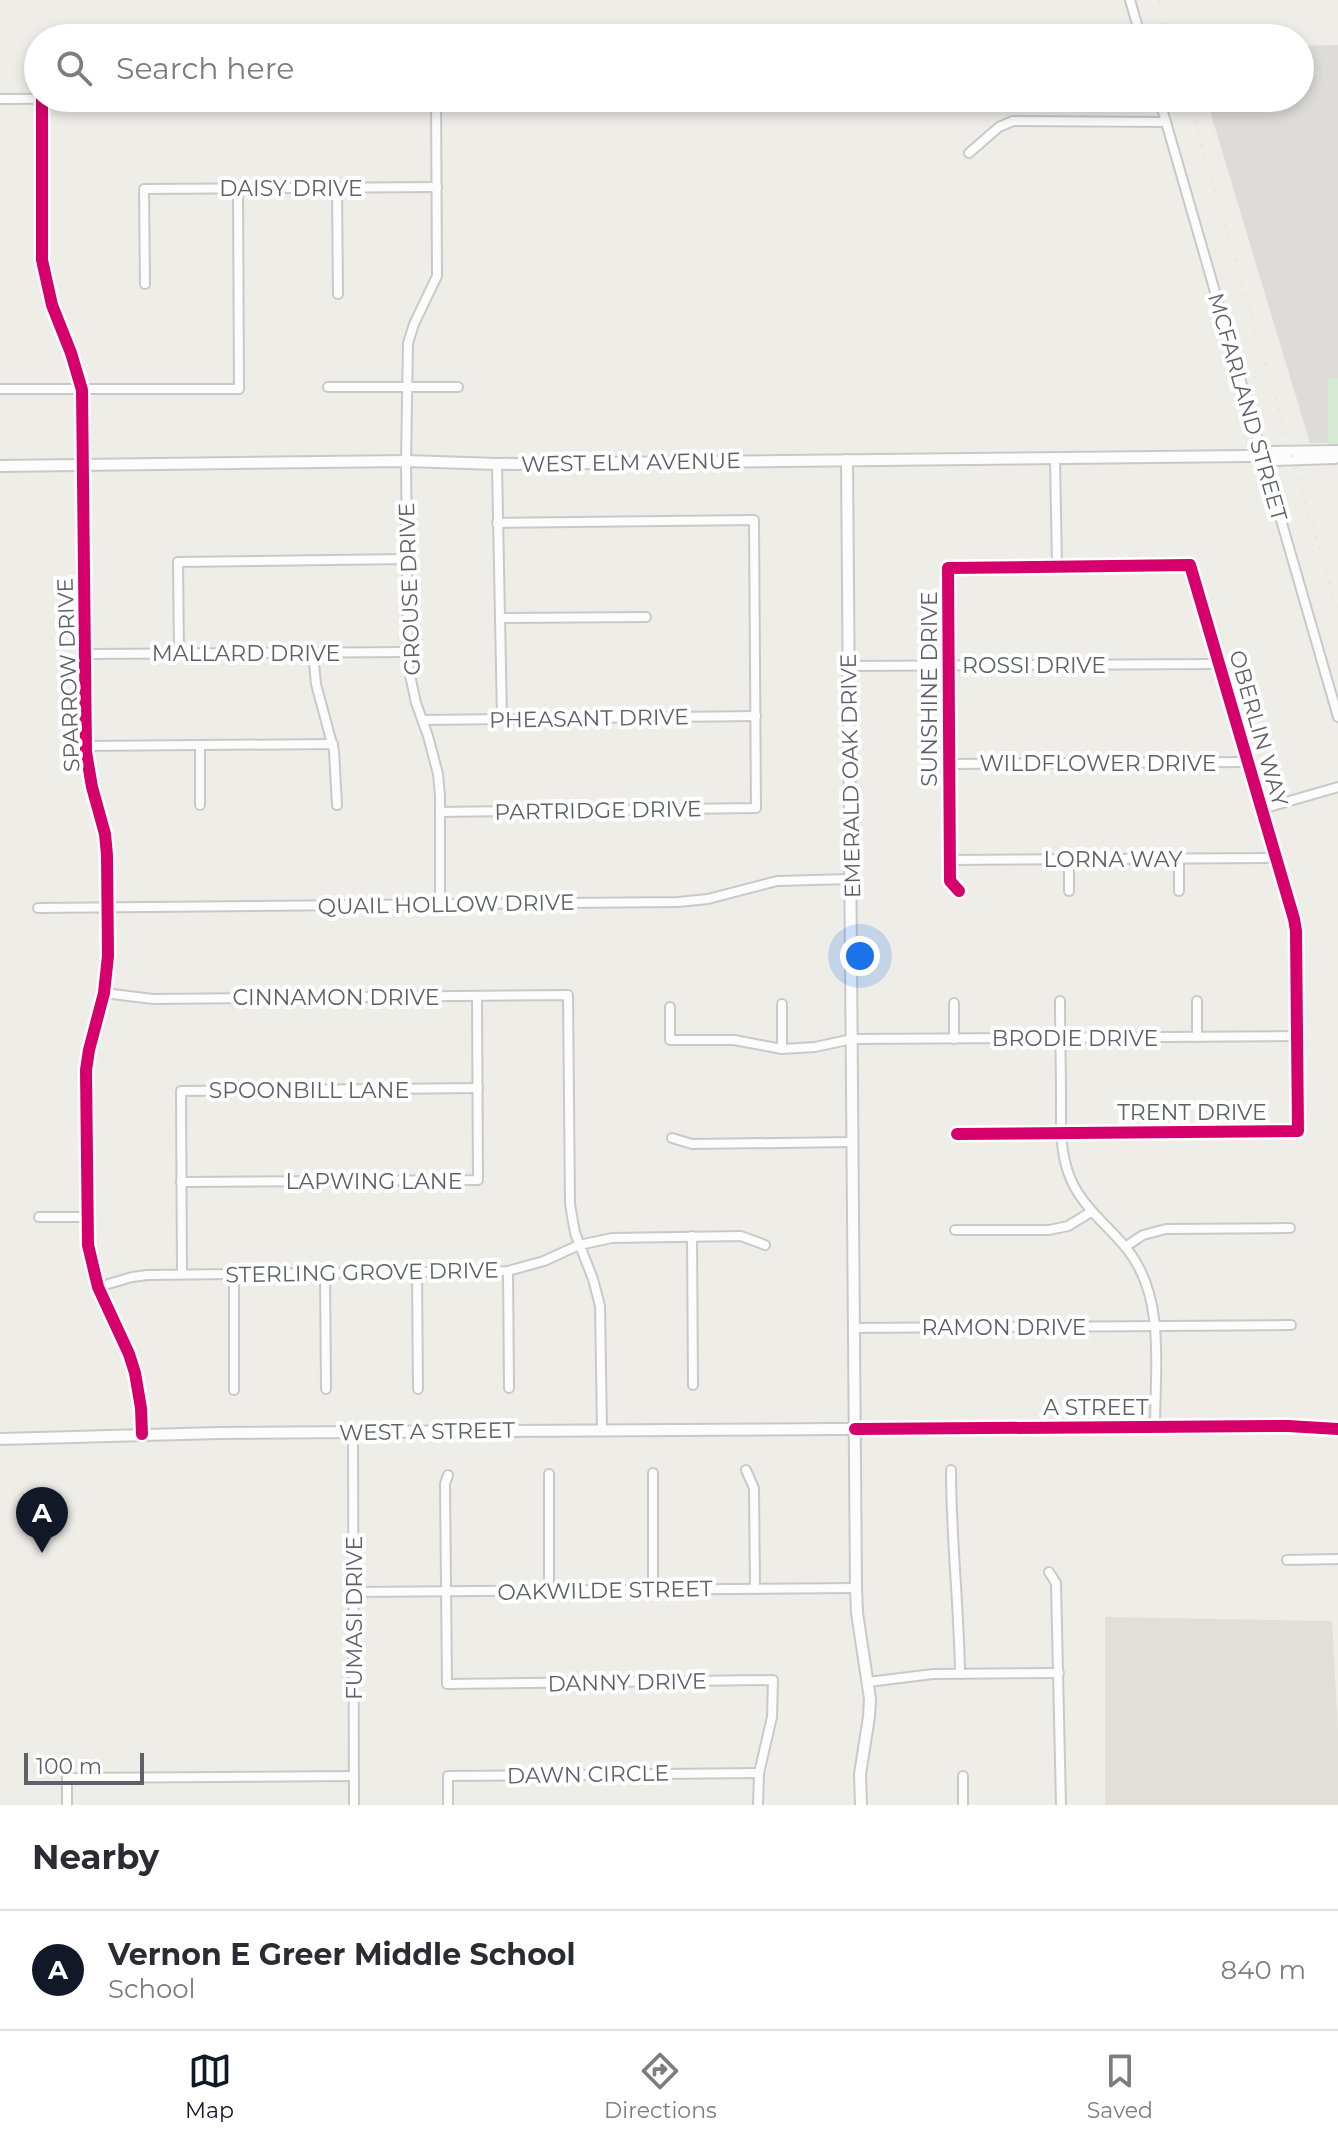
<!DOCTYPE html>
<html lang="en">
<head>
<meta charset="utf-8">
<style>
  :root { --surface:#fff; --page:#f7f7f7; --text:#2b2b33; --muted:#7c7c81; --line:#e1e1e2; --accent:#111827 }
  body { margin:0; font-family:Montserrat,sans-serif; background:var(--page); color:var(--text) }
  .scale { position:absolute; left:24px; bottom:20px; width:120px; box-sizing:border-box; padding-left:8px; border:4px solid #5e6167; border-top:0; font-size:22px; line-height:28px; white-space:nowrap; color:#5e6167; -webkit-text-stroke:6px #fff; paint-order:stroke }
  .you { position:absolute; left:860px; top:956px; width:28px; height:28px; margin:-20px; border:6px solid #fff; border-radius:50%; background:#1a73e8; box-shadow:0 0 0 12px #1a73e833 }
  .badge { display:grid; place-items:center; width:52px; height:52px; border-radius:50%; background:var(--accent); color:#fff; font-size:26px; font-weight:700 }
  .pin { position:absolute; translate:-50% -66px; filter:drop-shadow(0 2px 4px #0008) }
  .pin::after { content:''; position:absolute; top:42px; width:28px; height:24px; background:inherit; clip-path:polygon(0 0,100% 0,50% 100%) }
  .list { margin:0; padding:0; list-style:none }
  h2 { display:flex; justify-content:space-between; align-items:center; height:104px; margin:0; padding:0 32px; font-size:34px }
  h2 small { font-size:26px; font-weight:400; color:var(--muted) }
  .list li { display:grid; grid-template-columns:52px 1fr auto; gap:24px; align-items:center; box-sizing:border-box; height:120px; padding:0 32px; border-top:2px solid var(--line) }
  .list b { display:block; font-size:30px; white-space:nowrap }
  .list p { margin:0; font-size:26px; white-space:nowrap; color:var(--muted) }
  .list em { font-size:26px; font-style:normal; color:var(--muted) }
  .icon { flex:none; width:44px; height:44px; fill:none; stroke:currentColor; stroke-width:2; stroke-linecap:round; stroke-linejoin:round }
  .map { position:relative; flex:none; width:1338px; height:1805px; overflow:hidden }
  .search { position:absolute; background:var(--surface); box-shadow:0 4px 12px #0003; left:24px; right:24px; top:24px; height:88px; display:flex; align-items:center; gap:20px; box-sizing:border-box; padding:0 28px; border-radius:44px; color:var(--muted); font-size:30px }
  .sheet { height:224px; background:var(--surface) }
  nav { display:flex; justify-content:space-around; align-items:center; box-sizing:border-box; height:112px; border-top:2px solid var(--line); background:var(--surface); font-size:22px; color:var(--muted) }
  nav a { display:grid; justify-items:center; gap:4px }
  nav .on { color:var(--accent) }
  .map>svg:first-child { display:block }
</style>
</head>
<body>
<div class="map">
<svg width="1338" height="1805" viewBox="0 0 1338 1805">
  <rect width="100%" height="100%" fill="#eeede8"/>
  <!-- industrial -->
  <path fill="#dedcd8" d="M1338 45V443H1310L1206 98H1300V46Z"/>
  <!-- education -->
  <path fill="#e1dfd8" d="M1105 1617 1332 1621 1338 1730V1805H1105Z"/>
  <!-- green -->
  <rect fill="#d6ead4" x="1328" y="378" width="10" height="66"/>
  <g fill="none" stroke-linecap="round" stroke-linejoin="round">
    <defs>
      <g id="minor">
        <path d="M1130 0 1141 38"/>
        <path d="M42 98V260L52 305 71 353 82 390 86 752 92 787 105 834 107 855 108 956 104 993 89 1050 86 1070 88 1245 98 1287 129 1354 135 1373 141 1408 142 1434"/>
        <path d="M436 98 437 276 414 324 408 343 406 461 408 666 416 703 428 736 438 774 440 796V904"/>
        <path d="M1159 98 1338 717"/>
        <path d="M0 99 199 98"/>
        <path d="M969 153 999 127 1013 121 1166 122"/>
        <path d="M337 188 338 294"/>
        <path d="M145 284 144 189 437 187"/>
        <path d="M328 387H458"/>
        <path d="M0 389H239L238 188"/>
        <path d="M1055 458 1057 566"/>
        <path d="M497 464 502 719"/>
        <path d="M501 618 646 617"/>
        <path d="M179 653 178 562 407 559"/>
        <path d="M313 653 316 684 334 751 337 805"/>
        <path d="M85 654 408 652"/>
        <path d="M849 666 1219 664"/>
        <path d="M422 720 756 716"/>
        <path d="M200 745V805"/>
        <path d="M86 746 333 744"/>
        <path d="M949 764 1248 762"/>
        <path d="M1262 809 1338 787"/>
        <path d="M440 812 756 808 754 520 497 523"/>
        <path d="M1179 859V891"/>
        <path d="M950 860 1276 858"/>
        <path d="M1069 860V891"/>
        <path d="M38 908 678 902 708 899 777 881 851 879"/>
        <path d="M104 993 153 999 568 995 570 1204 575 1233 593 1279 600 1306 602 1430"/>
        <path d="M1060 1001C1060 1034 1061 1067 1061 1099 1061 1124 1060 1149 1068 1172 1079 1205 1106 1223 1127 1249 1166 1298 1155 1368 1155 1427"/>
        <path d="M1197 1001V1037"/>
        <path d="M954 1003V1039"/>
        <path d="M782 1004V1049"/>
        <path d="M670 1007V1040H734L782 1049 815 1047 852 1039 1297 1036"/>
        <path d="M957 1134 1298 1131 1296 931 1294 919 1190 565 948 568 950 881 959 891"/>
        <path d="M672 1138 692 1144 853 1142"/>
        <path d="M181 1182 478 1180 477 996"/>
        <path d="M39 1217H87"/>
        <path d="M955 1230H1049L1068 1226 1091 1212"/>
        <path d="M692 1236 693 1385"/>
        <path d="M1125 1247 1143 1235 1166 1229 1290 1228"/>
        <path d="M508 1271 509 1388"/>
        <path d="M417 1272 418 1389"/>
        <path d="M325 1273 326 1389"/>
        <path d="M182 1274 181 1091 478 1088"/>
        <path d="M234 1274V1390"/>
        <path d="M98 1287 132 1277 147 1275 508 1271 544 1261 579 1245 612 1238 741 1236 765 1245"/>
        <path d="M854 1328 1291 1325"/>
        <path d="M353 1432 354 1805"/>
        <path d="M746 1470 754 1488 755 1589"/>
        <path d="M951 1470C951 1538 959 1606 960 1674"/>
        <path d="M653 1473V1590"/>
        <path d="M549 1474V1591"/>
        <path d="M448 1475 445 1484 447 1684 773 1680 772 1717 759 1773 758 1805"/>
        <path d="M1287 1560 1338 1559"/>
        <path d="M1049 1572 1056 1583 1061 1805"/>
        <path d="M353 1592 856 1588"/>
        <path d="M868 1682 933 1674 1059 1673"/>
        <path d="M963 1776V1805"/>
        <path d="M67 1805V1778L354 1776"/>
        <path d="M448 1805V1776L759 1773"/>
      </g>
      <g id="tertiary">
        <path d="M1262 456 1273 460 1335 458"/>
        <path d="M847 460 856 1588 857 1613 870 1699 869 1717 860 1774 861 1805"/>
        <path d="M0 466 406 461 497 464 1248 456H1262L1271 452 1338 451"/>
        <path d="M0 1439 219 1433 1288 1426 1338 1429"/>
      </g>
    </defs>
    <!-- minor casing -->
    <use href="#minor" stroke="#c9c9c9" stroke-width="12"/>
    <!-- tertiary casing -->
    <use href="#tertiary" stroke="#c9c9c9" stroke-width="14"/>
    <!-- minor -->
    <use href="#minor" stroke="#fcfcfc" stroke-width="8"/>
    <!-- tertiary -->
    <use href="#tertiary" stroke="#fcfcfc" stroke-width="10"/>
    <!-- rail -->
    <g stroke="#e3e3e3" stroke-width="2" stroke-dasharray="2 10" stroke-linecap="butt">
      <path d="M1159 0 1170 38"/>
      <path d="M1188 98 1338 613"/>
    </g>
    <defs>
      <g id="cycleway">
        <path d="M42 98V260L52 305 71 353 82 390 86 752 92 787 105 834 107 855 108 956 104 993 89 1050 86 1070 88 1245 98 1287 129 1354 135 1373 141 1408 142 1434"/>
        <path d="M957 1134 1298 1131 1296 931 1294 919 1190 565 948 568 950 881 959 891"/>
        <path d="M855 1429 1288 1426 1338 1429"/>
      </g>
    </defs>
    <!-- cycleway casing -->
    <use href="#cycleway" stroke="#fff" stroke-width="17"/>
    <!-- cycleway -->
    <use href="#cycleway" stroke="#d6006c" stroke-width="12"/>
  </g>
  <g text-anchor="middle" stroke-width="8" stroke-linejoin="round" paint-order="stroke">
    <!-- street labels -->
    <g font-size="22" fill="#5e6167" stroke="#fff">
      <text x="291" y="196">DAISY DRIVE</text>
      <text transform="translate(1248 407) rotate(74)" y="8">MCFARLAND STREET</text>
      <text transform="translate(631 462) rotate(-1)" y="8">WEST ELM AVENUE</text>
      <text transform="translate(409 589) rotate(-92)" y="8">GROUSE DRIVE</text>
      <text x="246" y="661">MALLARD DRIVE</text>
      <text x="1034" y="673">ROSSI DRIVE</text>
      <text transform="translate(68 675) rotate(-92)" y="8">SPARROW DRIVE</text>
      <text transform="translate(929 689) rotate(-90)" y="8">SUNSHINE DRIVE</text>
      <text transform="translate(589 718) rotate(-1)" y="8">PHEASANT DRIVE</text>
      <text transform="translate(1259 728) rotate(74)" y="8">OBERLIN WAY</text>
      <text x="1098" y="771">WILDFLOWER DRIVE</text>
      <text transform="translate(850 776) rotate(-91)" y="8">EMERALD OAK DRIVE</text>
      <text transform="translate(598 810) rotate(-1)" y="8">PARTRIDGE DRIVE</text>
      <text x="1113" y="867">LORNA WAY</text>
      <text transform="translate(446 904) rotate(-1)" y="8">QUAIL HOLLOW DRIVE</text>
      <text x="336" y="1005">CINNAMON DRIVE</text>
      <text x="1075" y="1046">BRODIE DRIVE</text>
      <text x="309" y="1098">SPOONBILL LANE</text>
      <text x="1192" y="1120">TRENT DRIVE</text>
      <text x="374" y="1189">LAPWING LANE</text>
      <text transform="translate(362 1272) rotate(-1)" y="8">STERLING GROVE DRIVE</text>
      <text x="1004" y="1335">RAMON DRIVE</text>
      <text x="1096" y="1415">A STREET</text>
      <text transform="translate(427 1431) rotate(-1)" y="8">WEST A STREET</text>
      <text transform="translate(605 1590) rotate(-1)" y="8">OAKWILDE STREET</text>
      <text transform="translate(354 1618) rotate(-90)" y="8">FUMASI DRIVE</text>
      <text transform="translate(627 1682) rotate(-1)" y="8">DANNY DRIVE</text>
      <text transform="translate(588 1774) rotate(-1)" y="8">DAWN CIRCLE</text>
    </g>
  </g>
</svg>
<div class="scale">100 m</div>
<div class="you"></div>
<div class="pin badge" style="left:42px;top:1553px">A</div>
<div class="search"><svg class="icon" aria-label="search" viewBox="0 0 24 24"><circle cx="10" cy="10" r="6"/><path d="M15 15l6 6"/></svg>Search here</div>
</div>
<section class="sheet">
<h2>Nearby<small></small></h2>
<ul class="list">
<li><span class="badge">A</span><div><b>Vernon E Greer Middle School</b><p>School</p></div><em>840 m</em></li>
</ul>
</section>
<nav>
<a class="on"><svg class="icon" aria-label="map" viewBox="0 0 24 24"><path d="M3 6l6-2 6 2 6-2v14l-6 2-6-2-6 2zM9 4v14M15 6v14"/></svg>Map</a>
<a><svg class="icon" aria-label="directions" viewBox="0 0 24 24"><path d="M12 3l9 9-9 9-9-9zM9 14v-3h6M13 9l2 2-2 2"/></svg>Directions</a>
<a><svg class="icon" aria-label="saved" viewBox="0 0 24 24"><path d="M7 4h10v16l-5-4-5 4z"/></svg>Saved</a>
</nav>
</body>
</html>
